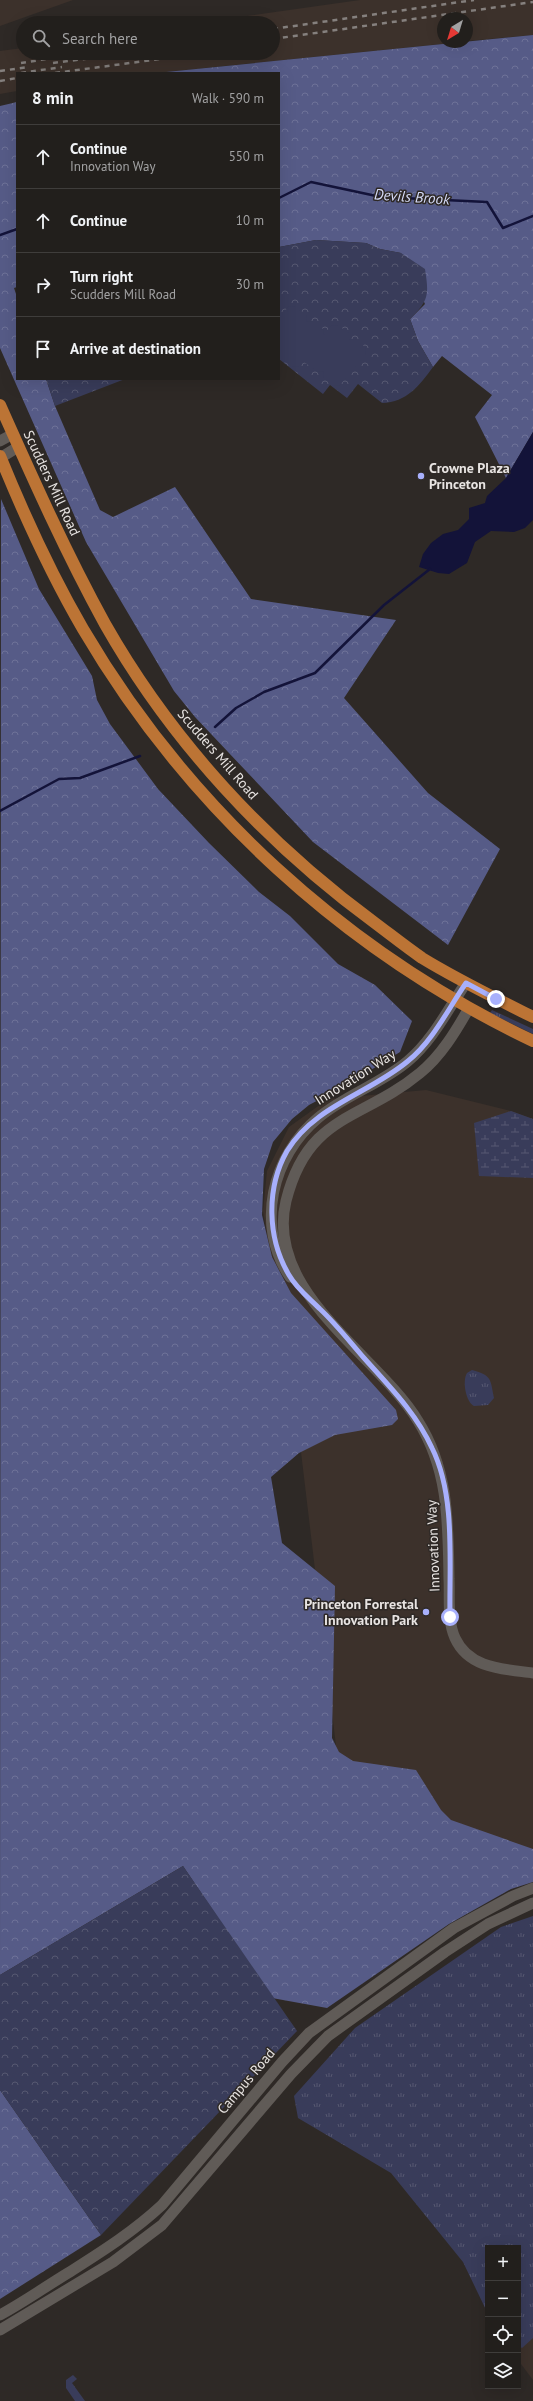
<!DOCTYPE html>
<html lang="en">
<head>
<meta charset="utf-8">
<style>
  :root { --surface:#221f1c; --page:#2e2c29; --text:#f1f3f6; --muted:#a2a2a3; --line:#3f3d3b }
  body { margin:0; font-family:"PT Sans",sans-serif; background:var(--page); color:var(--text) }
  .controls { position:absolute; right:12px; bottom:12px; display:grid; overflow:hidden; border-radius:0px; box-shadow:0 4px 16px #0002 }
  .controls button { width:36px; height:36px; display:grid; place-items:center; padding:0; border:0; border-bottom:1px solid var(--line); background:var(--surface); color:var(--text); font:20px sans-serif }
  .compass { position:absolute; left:437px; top:12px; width:36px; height:36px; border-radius:50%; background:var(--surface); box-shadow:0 4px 16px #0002; rotate:218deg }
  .stop { position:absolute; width:12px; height:12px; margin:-9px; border:3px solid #a8b0fc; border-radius:50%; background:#fff }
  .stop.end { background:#a8b0fc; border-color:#fff; box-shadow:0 1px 4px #0008 }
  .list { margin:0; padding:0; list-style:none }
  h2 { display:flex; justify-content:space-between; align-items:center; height:52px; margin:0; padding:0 16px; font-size:17px }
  h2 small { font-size:13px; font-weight:400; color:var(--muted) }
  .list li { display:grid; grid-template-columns:26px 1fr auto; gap:12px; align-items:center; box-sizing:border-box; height:64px; padding:0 16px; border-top:1px solid var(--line) }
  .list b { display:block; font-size:15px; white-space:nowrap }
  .list p { margin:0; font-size:13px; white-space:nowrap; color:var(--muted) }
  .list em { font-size:13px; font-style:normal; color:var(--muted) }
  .icon { flex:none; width:22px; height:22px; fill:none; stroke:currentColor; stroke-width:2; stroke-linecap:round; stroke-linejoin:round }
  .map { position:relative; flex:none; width:533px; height:2401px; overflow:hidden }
  .search { position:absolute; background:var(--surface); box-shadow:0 4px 16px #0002; left:16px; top:16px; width:264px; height:44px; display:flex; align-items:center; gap:10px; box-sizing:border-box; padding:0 14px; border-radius:22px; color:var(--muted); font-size:15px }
  .panel { position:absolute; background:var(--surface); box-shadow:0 4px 16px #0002; left:16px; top:72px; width:264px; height:308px; border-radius:0px }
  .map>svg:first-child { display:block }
</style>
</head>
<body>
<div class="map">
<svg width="533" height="2401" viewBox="0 0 533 2401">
  <defs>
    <pattern id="grass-tufts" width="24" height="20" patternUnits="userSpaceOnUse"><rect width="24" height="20" fill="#393c5a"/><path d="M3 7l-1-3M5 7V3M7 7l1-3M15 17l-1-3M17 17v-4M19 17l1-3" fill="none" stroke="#565871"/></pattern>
    <pattern id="forest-crowns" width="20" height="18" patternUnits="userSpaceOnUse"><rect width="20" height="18" fill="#565b87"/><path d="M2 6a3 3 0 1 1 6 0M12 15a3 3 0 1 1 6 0" fill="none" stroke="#6e7298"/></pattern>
    <pattern id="wetland-marsh" width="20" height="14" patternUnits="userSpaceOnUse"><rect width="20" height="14" fill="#393c5a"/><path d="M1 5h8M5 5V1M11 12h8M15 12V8" fill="none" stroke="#565871"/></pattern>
    <pattern id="park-crowns" width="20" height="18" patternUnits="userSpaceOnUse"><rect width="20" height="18" fill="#393c5a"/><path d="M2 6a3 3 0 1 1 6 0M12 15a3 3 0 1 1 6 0" fill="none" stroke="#565871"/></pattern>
  </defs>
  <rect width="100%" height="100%" fill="#2e2926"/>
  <!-- built -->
  <g fill="#3c312b">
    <path d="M0 0H73L0 26Z"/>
    <path d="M360 0H533V35L467 41V18H443V42H461L156 73H17V91L0 94V51L23 48V53H273V23H198Z"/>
    <path d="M426 1090 511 1111 533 1119V1870L339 1771 296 1410 263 1211 267 1171 289 1127 328 1099Z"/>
    <path d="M533 2304V2380L518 2360V2315Z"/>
  </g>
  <!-- grass -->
  <g fill="url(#grass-tufts)">
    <path d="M492 1010 533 1029V1034L490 1013Z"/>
    <path d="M472 1370C492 1376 490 1378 494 1398L488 1405 474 1406C466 1402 462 1381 467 1373Z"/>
    <path d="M533 1916V2338L522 2348 518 2345V2248H488V2314L463 2262 391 2173 298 2118 294 2096 355 2028 501 1927Z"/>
    <path d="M73 2375 77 2379 72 2383 85 2401H75L66 2388V2380Z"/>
  </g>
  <!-- forest -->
  <g fill="url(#forest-crowns)">
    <path d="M533 35V432L506 478 475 417 492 395 442 356 433 367 418 341 410 319 425 304 401 253 380 249 366 243 316 240 279 247V73H156Z"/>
    <path d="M17 102V287L14 288 17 297V379H46L55 406 100 510 113 517 175 487 251 599 396 620 344 698 428 793 500 849 448 945 313 842 195 717 174 691 86 542 0 348V106Z"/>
    <path d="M1 499 39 589 92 676 97 700 110 724 158 789 209 843 259 892 290 916 338 964 375 985 412 1021 400 1052 345 1086 309 1105 292 1119 273 1142 264 1169 262 1215 272 1257 291 1293 396 1410 398 1419 392 1425 335 1435 299 1453 271 1477 282 1543 335 1586 332 1738 339 1752 353 1761 416 1770 441 1810 451 1820 533 1849V1882L511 1889 449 1924 327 2008 272 1998 183 1866 0 1975Z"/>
    <path d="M0 2090 101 2235 0 2299Z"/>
  </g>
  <!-- wetland -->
  <path fill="url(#wetland-marsh)" d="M511 1111 533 1119V1178L479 1176 474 1123Z"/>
  <!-- park -->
  <g fill="url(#park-crowns)">
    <path d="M316 240 366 243 380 249 401 253 425 269C429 295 429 300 410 319L418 341 433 367C419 386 407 402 382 403L358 384 347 398 330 385 323 394 279 359V247Z"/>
    <path d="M46 379H125L55 406Z"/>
    <path d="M183 1866 297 2031 101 2235 0 2090V1975Z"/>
  </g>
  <!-- pitch -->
  <path fill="#393c5a" d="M295 306 306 315 307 322 313 321 323 329 324 335 331 326 338 325 352 336 349 340 356 339 365 347 366 354 340 385 334 386 324 378 323 371 317 372 303 361 299 366 292 367 282 359V353H279V319L288 307Z"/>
  <!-- water -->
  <path fill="#131339" d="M533 432V520L525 528 514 532 491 531 475 542 467 563 449 574 438 573 419 567 423 554 431 543 443 534 458 530 469 519V508L485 503 487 496 506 478Z"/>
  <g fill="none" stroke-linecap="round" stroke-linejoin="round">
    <!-- stream -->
    <g stroke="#131339" stroke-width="2.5">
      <path d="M279 198 311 182 381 197 487 202 503 228 533 216"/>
      <path d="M0 235 17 229"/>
      <path d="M215 727 236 708 264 692 315 673 384 605 430 569"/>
      <path d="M0 811 59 779 80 778 140 756"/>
    </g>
    <!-- minor -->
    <g stroke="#605b57" stroke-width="11">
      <path d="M0 441 13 434"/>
      <path d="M0 458 18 447"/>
      <path d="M469 1008C456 1031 441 1056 420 1073 362 1121 308 1113 286 1201 264 1292 378 1355 418 1421 449 1470 448 1523 449 1579 450 1598 447 1620 455 1638 469 1669 504 1669 533 1673"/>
      <path d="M290 1277C255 1225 272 1156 318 1118 345 1095 381 1084 408 1061 433 1040 448 1009 466 983"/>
      <path d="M0 2315C24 2302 45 2287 68 2273 101 2252 133 2232 162 2205L282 2062 309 2033 454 1928 513 1896 533 1888"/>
      <path d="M0 2330 113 2262 162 2225 291 2074 328 2036 445 1952 488 1924 533 1903"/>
    </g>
    <!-- major -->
    <g stroke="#bc7435" stroke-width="12">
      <path d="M0 405C33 479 66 553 105 624 172 742 266 843 375 923 391 935 406 947 422 958 458 980 495 998 533 1017"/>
      <path d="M0 456C24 515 51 574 83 629 188 808 346 952 533 1041"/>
    </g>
    <!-- rail -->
    <g stroke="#85807e" stroke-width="2.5" stroke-dasharray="5 5" stroke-linecap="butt">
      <path d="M273 29 474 0"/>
      <path d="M273 39 533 2"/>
      <path d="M21 63 59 57"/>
      <path d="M53 63 130 53"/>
      <path d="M0 71 29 67"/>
      <path d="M21 73 62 67"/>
      <path d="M55 73 205 53"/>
      <path d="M0 81 17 78"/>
    </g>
  </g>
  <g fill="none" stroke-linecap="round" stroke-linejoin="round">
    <!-- route -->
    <path stroke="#a8b0fc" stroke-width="5" d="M450 1617C449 1564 456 1496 432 1448 416 1413 390 1387 364 1358 350 1342 336 1324 320 1309 308 1297 297 1289 289 1275 267 1238 266 1188 287 1151 314 1106 370 1093 408 1061 433 1041 448 1009 466 983L496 999"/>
  </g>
  <!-- markers -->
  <g fill="#a8b0fc" stroke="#2e2926" stroke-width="1.5">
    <circle cx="421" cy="476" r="4"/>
    <circle cx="426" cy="1612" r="4"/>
  </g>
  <g text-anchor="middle" stroke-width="3" stroke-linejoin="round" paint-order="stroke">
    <!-- poi labels -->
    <g font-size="14" font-weight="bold" fill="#e8e4e2" stroke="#2e2926" text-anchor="start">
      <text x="429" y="473">Crowne Plaza<tspan x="429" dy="16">Princeton</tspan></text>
      <text x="418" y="1609" text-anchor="end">Princeton Forrestal<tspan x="418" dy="16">Innovation Park</tspan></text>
    </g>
    <!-- street labels -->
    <g font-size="14" fill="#e8e4e2" stroke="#2e2926">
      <text transform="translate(52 483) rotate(65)" y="5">Scudders Mill Road</text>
      <text transform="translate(218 754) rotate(49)" y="5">Scudders Mill Road</text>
      <text transform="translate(355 1077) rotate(-32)" y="5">Innovation Way</text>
      <text transform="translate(433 1546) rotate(-92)" y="5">Innovation Way</text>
      <text transform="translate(246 2081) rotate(-50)" y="5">Campus Road</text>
    </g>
    <!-- water labels -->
    <g font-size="15" font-style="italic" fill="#d6dbf8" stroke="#2e2926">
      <text transform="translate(412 197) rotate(4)" y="5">Devils Brook</text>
    </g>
  </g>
</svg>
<div class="controls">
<button>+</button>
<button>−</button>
<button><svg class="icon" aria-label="locate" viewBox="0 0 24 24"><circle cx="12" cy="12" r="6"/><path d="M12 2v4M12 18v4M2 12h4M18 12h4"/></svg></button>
<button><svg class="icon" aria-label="layers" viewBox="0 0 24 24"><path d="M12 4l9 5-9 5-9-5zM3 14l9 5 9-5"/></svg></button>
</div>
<svg class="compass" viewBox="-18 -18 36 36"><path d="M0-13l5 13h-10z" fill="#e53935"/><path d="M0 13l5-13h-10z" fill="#a2a2a3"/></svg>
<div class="stop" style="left:450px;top:1617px"></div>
<div class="stop end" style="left:496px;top:999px"></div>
<div class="search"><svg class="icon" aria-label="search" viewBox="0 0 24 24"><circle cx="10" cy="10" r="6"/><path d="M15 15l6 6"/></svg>Search here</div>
<section class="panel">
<h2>8 min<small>Walk · 590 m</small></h2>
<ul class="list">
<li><svg class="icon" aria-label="ahead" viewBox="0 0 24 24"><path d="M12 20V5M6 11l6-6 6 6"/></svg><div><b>Continue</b><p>Innovation Way</p></div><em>550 m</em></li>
<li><svg class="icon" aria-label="ahead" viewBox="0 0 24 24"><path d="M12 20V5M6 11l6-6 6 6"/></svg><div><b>Continue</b></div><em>10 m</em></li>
<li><svg class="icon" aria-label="right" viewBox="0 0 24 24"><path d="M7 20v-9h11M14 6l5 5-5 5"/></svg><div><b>Turn right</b><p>Scudders Mill Road</p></div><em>30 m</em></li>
<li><svg class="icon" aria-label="arrive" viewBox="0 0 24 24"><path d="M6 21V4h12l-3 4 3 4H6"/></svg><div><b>Arrive at destination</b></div></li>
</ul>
</section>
</div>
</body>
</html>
